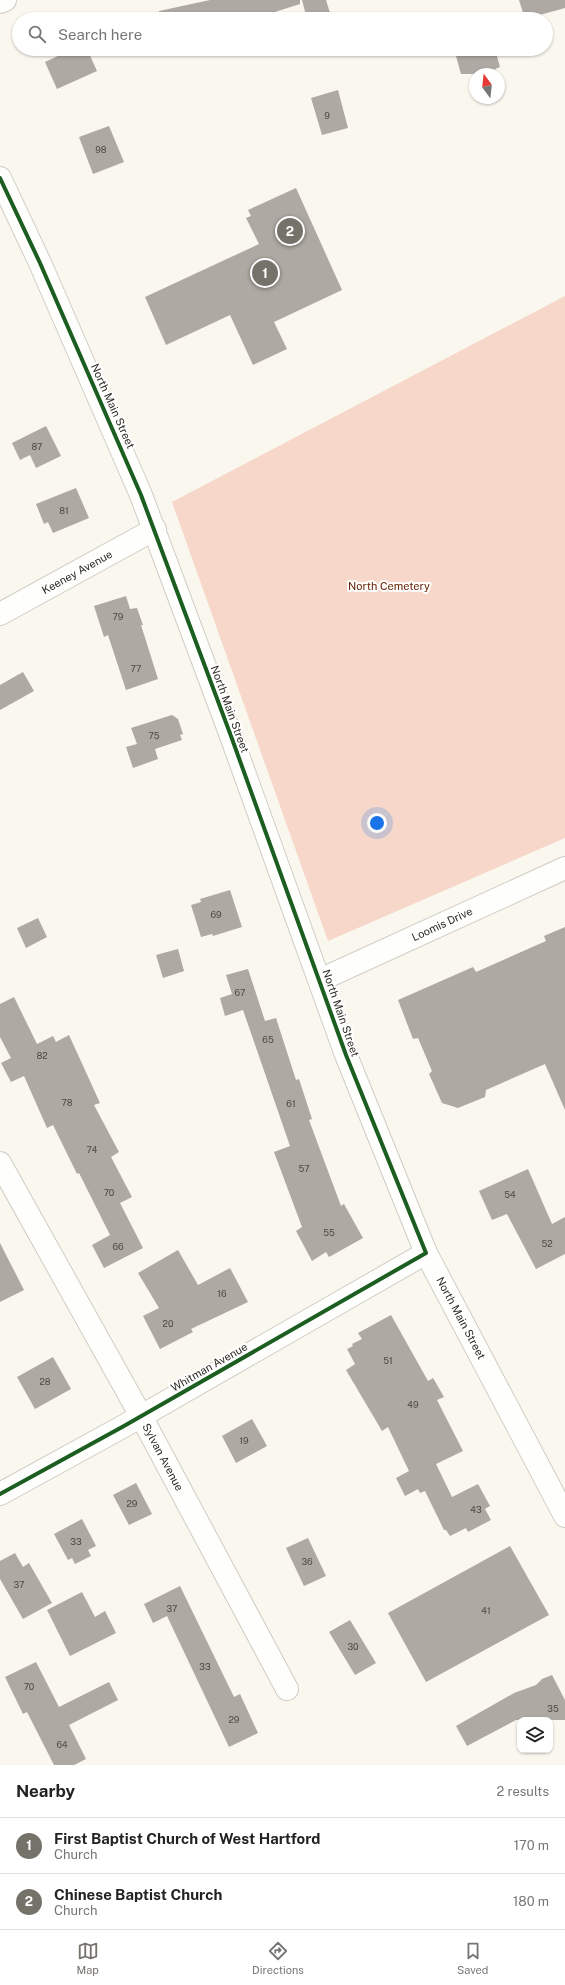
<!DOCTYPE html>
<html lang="en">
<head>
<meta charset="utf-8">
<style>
  :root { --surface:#fff; --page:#f2f2f2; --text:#222; --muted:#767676; --line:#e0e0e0; --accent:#75726a }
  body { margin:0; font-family:"Public Sans",sans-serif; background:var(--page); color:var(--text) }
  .controls { position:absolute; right:12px; bottom:12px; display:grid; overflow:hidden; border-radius:8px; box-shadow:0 1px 3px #0004 }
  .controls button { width:36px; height:36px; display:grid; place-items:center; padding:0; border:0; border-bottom:1px solid var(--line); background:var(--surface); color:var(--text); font:20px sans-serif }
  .compass { position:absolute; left:469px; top:68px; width:36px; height:36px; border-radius:50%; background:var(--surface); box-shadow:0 1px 3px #0004; rotate:345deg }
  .you { position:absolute; left:377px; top:823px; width:14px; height:14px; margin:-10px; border:3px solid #fff; border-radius:50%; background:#1a73e8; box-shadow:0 0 0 6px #1a73e833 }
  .badge { display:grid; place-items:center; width:26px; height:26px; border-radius:50%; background:var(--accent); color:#fff; font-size:13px; font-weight:700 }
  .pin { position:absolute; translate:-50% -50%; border:2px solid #fff; box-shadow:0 1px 4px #0006 }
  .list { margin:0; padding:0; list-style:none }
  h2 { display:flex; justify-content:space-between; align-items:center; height:52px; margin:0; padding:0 16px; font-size:17px }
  h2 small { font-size:13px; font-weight:400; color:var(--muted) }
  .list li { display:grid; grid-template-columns:26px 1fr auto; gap:12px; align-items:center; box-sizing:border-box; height:56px; padding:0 16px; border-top:1px solid var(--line) }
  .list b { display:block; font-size:15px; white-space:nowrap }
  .list p { margin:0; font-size:13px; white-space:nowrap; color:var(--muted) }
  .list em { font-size:13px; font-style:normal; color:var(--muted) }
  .icon { flex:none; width:22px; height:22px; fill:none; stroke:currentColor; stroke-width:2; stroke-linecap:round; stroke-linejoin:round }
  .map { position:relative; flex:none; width:565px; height:1765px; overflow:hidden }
  .search { position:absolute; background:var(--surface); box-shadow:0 1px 3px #0004; left:12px; right:12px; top:12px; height:44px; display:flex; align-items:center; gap:10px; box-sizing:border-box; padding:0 14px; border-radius:22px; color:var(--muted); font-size:15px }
  .sheet { height:164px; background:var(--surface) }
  nav { display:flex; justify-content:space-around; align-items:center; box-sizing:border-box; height:56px; border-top:1px solid var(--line); background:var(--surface); font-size:11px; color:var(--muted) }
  nav a { display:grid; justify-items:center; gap:2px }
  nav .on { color:var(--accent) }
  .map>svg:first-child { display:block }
</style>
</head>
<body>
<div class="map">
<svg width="565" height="1765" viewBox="0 0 565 1765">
  <rect width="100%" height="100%" fill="#faf7ee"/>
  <!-- green -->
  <path fill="#f6d7c9" d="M565 296V838L328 941 172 502Z"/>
  <!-- building -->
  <g fill="#aea9a2">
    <path d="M210 0H300V4L253 19H157L160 18 159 11Z"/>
    <path d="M302 0H326L331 16 320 19H307Z"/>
    <path d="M519 0H565V8L525 19Z"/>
    <path d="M57 49H87L97 71 57 89 45 62 60 55Z"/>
    <path d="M454 49H495L500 67 495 69 497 74H461Z"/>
    <path d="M338 90 348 128 322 135 311 98Z"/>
    <path d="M109 126 124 162 93 174 79 137Z"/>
    <path d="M296 188 342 290 274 322 287 349 253 365 230 315 166 345 145 297 259 244 246 218 251 216 248 210Z"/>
    <path d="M46 426 61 456 36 468 30 455 20 460 12 443Z"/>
    <path d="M76 488 89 518 53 533 48 522 44 524 36 504Z"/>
    <path d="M126 596 130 609 137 608 143 625H141L158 679 126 690 108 635 104 637 94 606Z"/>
    <path d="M23 672 34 691 0 710V685Z"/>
    <path d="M172 715 178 719 183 734 180 735 182 740 155 749 158 759 133 768 126 747 137 744 131 728Z"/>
    <path d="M230 890 242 927 213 936 212 934 201 937 191 905 201 902 200 899Z"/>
    <path d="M38 918 47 937 26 948 17 928Z"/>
    <path d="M565 927V1110L545 1064 486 1090 485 1097 458 1108 442 1103 429 1074 432 1071 418 1038 413 1039 398 1000 473 967 476 972 546 941 544 936Z"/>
    <path d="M178 949 184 971 163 978 156 955Z"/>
    <path d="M248 969 265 1021 276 1018 296 1080 299 1079 312 1119 309 1120 341 1206 344 1204 363 1238 329 1257 326 1252 312 1261 296 1231 302 1227 274 1152 290 1146 243 1010 225 1016 220 998 232 994 226 975Z"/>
    <path d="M14 997 37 1044 53 1036 56 1042 69 1035 100 1103 94 1105 119 1152 111 1157 132 1197 120 1203 143 1248 104 1268 92 1245 110 1235 79 1173 77 1174 53 1125 47 1128 24 1076 11 1082 1 1063 11 1058 0 1037V1004Z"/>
    <path d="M528 1169 552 1224 565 1217V1254L536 1269 507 1214 492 1220 479 1191Z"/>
    <path d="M0 1243 24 1290 0 1302Z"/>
    <path d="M178 1250 198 1285 230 1268 248 1302 191 1329 193 1332 160 1349 143 1316 159 1308 138 1273Z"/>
    <path d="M391 1315 428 1381 433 1378 444 1397 437 1400 463 1451 436 1464 452 1497 478 1484 490 1506 485 1509 491 1520 468 1532 466 1528 450 1536 446 1530H444L425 1491 420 1493 418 1489 405 1496 396 1478 409 1471 388 1427 382 1431 346 1370 355 1364 347 1349 353 1346 352 1344 362 1339 358 1333Z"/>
    <path d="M53 1357 71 1389 35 1409 17 1377Z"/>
    <path d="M252 1419 267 1446 236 1463 222 1436Z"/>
    <path d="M136 1483 152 1514 129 1525 113 1495Z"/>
    <path d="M82 1519 96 1546 88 1550 91 1556 75 1564 72 1558 68 1560 54 1534Z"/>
    <path d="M308 1538 326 1576 304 1586 286 1548Z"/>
    <path d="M510 1546 549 1615 426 1682 388 1613Z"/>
    <path d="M15 1553 23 1567 29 1563 52 1603 23 1619 0 1579V1561Z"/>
    <path d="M180 1586 234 1697 240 1694 258 1733 229 1747 167 1616 153 1623 144 1604Z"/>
    <path d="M82 1592 95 1617 105 1611 116 1633 70 1656 47 1610Z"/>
    <path d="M350 1620 376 1663 355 1675 329 1632Z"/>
    <path d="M36 1662 59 1707 109 1682 118 1700 69 1725 86 1759 74 1765H54L27 1712 23 1714 5 1677Z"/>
    <path d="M552 1675 565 1700V1720H516L467 1746 456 1726 514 1693 536 1685 542 1679Z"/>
  </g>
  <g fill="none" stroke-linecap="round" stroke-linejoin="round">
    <defs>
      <g id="minor">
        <path d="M0 2 5 0"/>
        <path d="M0 614 155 529"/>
        <path d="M320 980 565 868"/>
        <path d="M0 1163 141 1416 287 1689"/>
        <path d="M0 1494 124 1426 426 1253"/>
      </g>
      <path id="major" d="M0 178 40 263 141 495 231 736 346 1055 426 1253 565 1516"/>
    </defs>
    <!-- minor casing -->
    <use href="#minor" stroke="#d0cdc5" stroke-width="24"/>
    <!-- major casing -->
    <use href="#major" stroke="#d0cdc5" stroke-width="24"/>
    <!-- minor -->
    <use href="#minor" stroke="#fefefc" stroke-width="22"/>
    <!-- major -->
    <use href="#major" stroke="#fefefc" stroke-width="22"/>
    <defs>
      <path id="cycleway" d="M0 178 40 263 141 495 231 736 346 1055 426 1253 124 1426 0 1494"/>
    </defs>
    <!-- cycleway casing -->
    <use href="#cycleway" stroke="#fff" stroke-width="6"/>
    <!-- cycleway -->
    <use href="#cycleway" stroke="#1b5e20" stroke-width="4"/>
  </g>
  <g text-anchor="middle" stroke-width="4" stroke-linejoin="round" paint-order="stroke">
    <!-- number labels -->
    <g font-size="9" fill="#4e4a43">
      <text x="327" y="119">9</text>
      <text x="101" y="153">98</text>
      <text x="37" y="450">87</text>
      <text x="64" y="514">81</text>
      <text x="118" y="620">79</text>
      <text x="136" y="672">77</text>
      <text x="154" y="739">75</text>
      <text x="216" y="918">69</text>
      <text x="240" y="996">67</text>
      <text x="268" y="1043">65</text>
      <text x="42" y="1059">82</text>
      <text x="67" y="1106">78</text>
      <text x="291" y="1107">61</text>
      <text x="92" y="1153">74</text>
      <text x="304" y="1172">57</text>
      <text x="109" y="1196">70</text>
      <text x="510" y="1198">54</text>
      <text x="329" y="1236">55</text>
      <text x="547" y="1247">52</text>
      <text x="118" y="1250">66</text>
      <text x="222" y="1297">16</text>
      <text x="168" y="1327">20</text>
      <text x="388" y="1364">51</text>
      <text x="45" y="1385">28</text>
      <text x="413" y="1408">49</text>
      <text x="244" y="1444">19</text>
      <text x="132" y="1507">29</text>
      <text x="476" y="1513">43</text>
      <text x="76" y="1545">33</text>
      <text x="307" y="1565">36</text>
      <text x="19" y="1588">37</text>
      <text x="172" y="1612">37</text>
      <text x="486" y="1614">41</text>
      <text x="353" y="1650">30</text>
      <text x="205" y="1670">33</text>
      <text x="29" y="1690">70</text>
      <text x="553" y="1712">35</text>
      <text x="234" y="1723">29</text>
      <text x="62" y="1748">64</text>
    </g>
    <!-- street labels -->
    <g font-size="11" fill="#2e2b23" stroke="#fff">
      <text transform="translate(113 406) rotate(66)" y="4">North Main Street</text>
      <text transform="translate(77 572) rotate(-29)" y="4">Keeney Avenue</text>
      <text transform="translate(230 709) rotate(70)" y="4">North Main Street</text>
      <text transform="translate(442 924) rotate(-25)" y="4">Loomis Drive</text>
      <text transform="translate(341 1013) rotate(71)" y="4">North Main Street</text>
      <text transform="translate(461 1318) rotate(62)" y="4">North Main Street</text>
      <text transform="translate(209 1367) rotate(-30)" y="4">Whitman Avenue</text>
      <text transform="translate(163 1457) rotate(62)" y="4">Sylvan Avenue</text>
    </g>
    <!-- park labels -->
    <g font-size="11" fill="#652001" stroke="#fff">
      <text x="389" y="590">North Cemetery</text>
    </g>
  </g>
</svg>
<div class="controls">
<button><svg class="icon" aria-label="layers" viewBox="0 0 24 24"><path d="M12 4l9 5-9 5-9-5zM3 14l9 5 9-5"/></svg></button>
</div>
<svg class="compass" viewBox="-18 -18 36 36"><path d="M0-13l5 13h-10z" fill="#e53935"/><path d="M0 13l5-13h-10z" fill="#767676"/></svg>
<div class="you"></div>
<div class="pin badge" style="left:265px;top:273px">1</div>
<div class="pin badge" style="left:290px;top:231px">2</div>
<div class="search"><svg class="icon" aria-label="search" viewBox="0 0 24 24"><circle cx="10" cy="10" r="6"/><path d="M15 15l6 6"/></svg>Search here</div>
</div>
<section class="sheet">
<h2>Nearby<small>2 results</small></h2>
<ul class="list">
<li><span class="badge">1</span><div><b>First Baptist Church of West Hartford</b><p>Church</p></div><em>170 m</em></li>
<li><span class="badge">2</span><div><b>Chinese Baptist Church</b><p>Church</p></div><em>180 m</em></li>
</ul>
</section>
<nav>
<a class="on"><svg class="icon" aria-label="map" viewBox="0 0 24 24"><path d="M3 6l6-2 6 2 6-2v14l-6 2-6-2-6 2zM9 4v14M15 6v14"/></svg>Map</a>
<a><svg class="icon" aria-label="directions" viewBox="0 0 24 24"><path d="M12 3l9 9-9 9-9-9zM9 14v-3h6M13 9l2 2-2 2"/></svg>Directions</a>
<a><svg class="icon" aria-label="saved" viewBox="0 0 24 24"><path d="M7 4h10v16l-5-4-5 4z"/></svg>Saved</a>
</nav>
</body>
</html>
